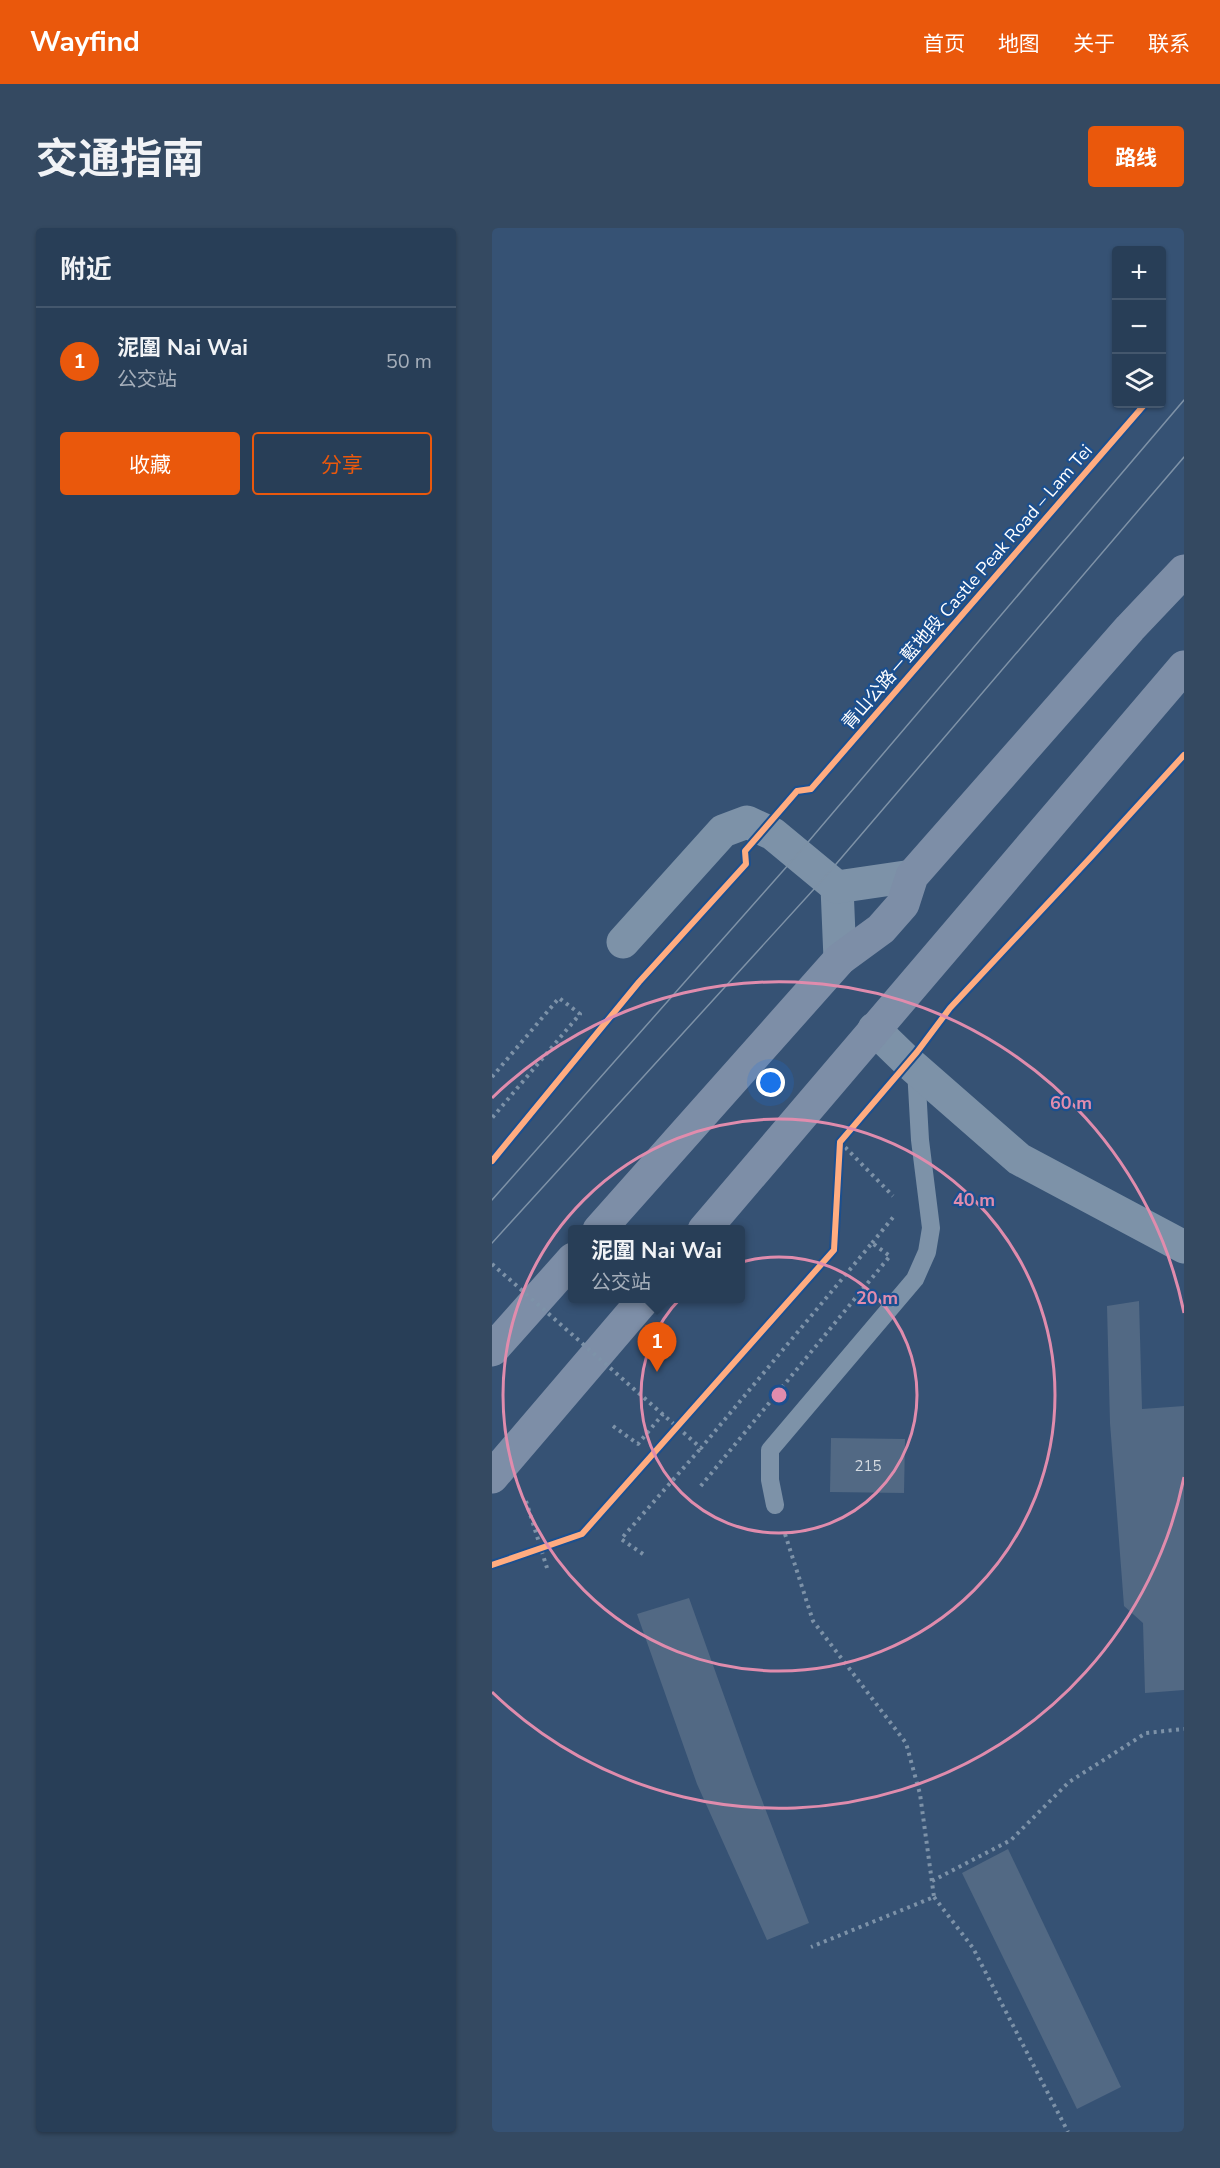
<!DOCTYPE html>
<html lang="zh">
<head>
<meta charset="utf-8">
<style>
  :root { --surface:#283e57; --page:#344961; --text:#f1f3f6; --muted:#a5aeba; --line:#44576d; --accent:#ea580c }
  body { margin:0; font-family:"Nunito Sans","Noto Sans SC",sans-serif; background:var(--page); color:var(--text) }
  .controls { position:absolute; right:18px; top:18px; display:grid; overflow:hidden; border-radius:6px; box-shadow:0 2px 4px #0004 }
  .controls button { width:54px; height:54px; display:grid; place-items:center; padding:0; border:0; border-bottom:2px solid var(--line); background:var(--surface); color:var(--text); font:30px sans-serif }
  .you { position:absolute; left:279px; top:855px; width:21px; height:21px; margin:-15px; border:4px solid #fff; border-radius:50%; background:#1a73e8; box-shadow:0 0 0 9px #1a73e833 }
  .badge { display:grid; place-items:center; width:39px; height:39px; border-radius:50%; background:var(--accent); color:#fff; font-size:20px; font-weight:700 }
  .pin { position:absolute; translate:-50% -50px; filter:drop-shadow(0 2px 3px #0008) }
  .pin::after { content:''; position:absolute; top:32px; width:21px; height:18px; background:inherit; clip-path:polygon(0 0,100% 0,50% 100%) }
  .popup { position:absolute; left:76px; top:997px; width:177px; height:78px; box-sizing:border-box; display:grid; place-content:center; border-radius:6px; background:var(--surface); filter:drop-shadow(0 2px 4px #0005); font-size:20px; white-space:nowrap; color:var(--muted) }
  .popup b { font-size:22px; color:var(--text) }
  .popup::after { content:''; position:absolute; left:50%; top:100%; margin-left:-12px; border:12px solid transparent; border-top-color:var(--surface) }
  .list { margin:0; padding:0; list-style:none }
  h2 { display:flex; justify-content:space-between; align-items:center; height:78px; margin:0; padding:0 24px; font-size:26px }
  h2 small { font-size:20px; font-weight:400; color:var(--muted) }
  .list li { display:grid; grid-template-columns:39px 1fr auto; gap:18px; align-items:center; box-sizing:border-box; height:108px; padding:0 24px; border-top:2px solid var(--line) }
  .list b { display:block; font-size:22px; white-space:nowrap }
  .list p { margin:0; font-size:20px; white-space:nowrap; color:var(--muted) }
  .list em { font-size:20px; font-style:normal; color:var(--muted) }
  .actions { display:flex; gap:12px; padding:18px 24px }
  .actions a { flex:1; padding:14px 0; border:2px solid var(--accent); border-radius:6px; text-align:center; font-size:21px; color:var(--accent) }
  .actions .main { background:var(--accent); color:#fff }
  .icon { flex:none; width:33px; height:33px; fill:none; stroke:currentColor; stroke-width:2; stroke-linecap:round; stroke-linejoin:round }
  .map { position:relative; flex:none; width:692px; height:1904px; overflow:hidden; border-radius:6px }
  header { display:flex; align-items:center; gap:36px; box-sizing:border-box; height:84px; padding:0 30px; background:var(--accent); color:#fff }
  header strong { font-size:28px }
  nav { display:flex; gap:33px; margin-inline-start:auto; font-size:21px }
  .intro { display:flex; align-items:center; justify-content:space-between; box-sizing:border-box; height:144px; padding:0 36px }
  h1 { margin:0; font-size:42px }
  .button { padding:15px 27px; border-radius:6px; background:var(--accent); color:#fff; font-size:21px; font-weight:700 }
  main { display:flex; gap:36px; padding:0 36px }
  aside { flex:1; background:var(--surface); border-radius:6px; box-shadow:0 2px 4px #0004 }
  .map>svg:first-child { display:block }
</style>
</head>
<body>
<header>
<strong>Wayfind</strong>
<nav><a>首页</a><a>地图</a><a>关于</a><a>联系</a></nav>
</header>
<div class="intro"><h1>交通指南</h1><a class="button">路线</a></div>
<main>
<aside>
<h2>附近<small></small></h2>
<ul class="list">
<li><span class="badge">1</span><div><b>泥圍 Nai Wai</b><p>公交站</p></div><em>50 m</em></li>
</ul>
<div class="actions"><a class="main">收藏</a><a>分享</a></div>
</aside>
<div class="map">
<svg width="692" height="1904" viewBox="0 0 692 1904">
  <rect width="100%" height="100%" fill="#365274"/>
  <!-- building -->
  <g fill="#526984">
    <path d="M647 1073 650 1181 692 1178V1462L653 1465 651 1395 632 1378 618 1195 615 1078Z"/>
    <path d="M339 1210 413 1211 412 1265 338 1264Z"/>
    <path d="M197 1370 260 1546 317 1695 275 1712 205 1556 145 1386Z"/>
    <path d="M516 1621 629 1859 585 1881 470 1645Z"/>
  </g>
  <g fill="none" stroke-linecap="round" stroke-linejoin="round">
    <!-- path -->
    <g stroke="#7d92a8" stroke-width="4" stroke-dasharray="3 4.5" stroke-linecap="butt">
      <path d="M299 570 305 563 319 561"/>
      <path d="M0 849 67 770 88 786 0 890"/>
      <path d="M348 914 401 968"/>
      <path d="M380 1015 403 987"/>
      <path d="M121 1198 146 1216 171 1186"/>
      <path d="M34 1273 55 1340"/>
      <path d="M293 1306 321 1393 414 1515 428 1566 442 1669 319 1719"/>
      <path d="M151 1326 129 1311 209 1220"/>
      <path d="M440 1653 519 1612 577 1554 654 1505 692 1501"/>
      <path d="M442 1669 481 1720 576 1904"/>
    </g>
    <!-- service -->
    <path stroke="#7d92a8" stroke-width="18" d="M283 1277 278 1252V1222L423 1051 435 1024 439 1000 428 912 424 841"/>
    <!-- minor -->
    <g stroke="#7d92a8" stroke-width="33">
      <path d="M345 659 348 731"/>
      <path d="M131 714 231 603 255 594 281 606 345 659 420 648"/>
      <path d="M382 801 416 834 527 931 692 1019"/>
    </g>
    <!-- primary -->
    <g stroke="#7d8ea7" stroke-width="33">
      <path d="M107 1002 348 731 389 701 411 676 420 648 638 400 692 343"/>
      <path d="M212 1002 692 439"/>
      <path d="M0 1122 81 1031"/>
      <path d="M0 1249 153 1070"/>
    </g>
    <!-- tram -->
    <g stroke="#7e92a7" stroke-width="1.5">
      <path d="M0 972 305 627 692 172"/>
      <path d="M0 1015 333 649 692 229"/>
    </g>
    <!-- path-bridge -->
    <path stroke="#7d92a8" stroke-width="4" stroke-dasharray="3 4.5" stroke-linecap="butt" d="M0 1036 209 1220 380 1015 398 1028 208 1259"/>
    <defs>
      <g id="cycleway">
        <path d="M0 933 147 754 254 636 253 623 305 563 319 561 653 176"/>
        <path d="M0 1337 90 1306 342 1022 348 914 425 824 458 780 599 629 692 527"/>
      </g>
    </defs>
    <!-- cycleway casing -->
    <use href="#cycleway" stroke="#1b4f8f" stroke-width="10"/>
    <!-- cycleway -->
    <use href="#cycleway" stroke="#ffac80" stroke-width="6"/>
  </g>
  <!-- distance rings -->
  <g fill="none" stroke="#e08cad" stroke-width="3">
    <circle cx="287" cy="1167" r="138"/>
    <circle cx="287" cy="1167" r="276"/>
    <path d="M692 1249A413 413 0 0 1 0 1464M0 870A413 413 0 0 1 692 1085"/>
  </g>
  <g text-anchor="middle" stroke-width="4.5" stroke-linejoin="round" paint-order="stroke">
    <!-- number labels -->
    <g font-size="15" fill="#d4dae0">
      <text x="376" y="1243">215</text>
    </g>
    <!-- street labels -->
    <g font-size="18" fill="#fff" stroke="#1b4f8f">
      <text transform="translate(475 359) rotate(-49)" y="6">青山公路－藍地段 Castle Peak Road – Lam Tei</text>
    </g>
  </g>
  <circle cx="287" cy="1167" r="9" fill="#e08cad" stroke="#1b4f8f" stroke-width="3"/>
  <g font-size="18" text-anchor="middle" font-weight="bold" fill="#e08cad" stroke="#1b4f8f" stroke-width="4.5" stroke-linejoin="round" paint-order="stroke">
    <text x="579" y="881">60 m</text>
    <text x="482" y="978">40 m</text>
    <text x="385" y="1076">20 m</text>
  </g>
</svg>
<div class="controls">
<button>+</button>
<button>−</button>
<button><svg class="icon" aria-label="layers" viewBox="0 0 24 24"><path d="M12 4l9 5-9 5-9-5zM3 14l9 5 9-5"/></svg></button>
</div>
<div class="you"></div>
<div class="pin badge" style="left:165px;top:1144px">1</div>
<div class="popup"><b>泥圍 Nai Wai</b>公交站</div>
</div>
</main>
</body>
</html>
